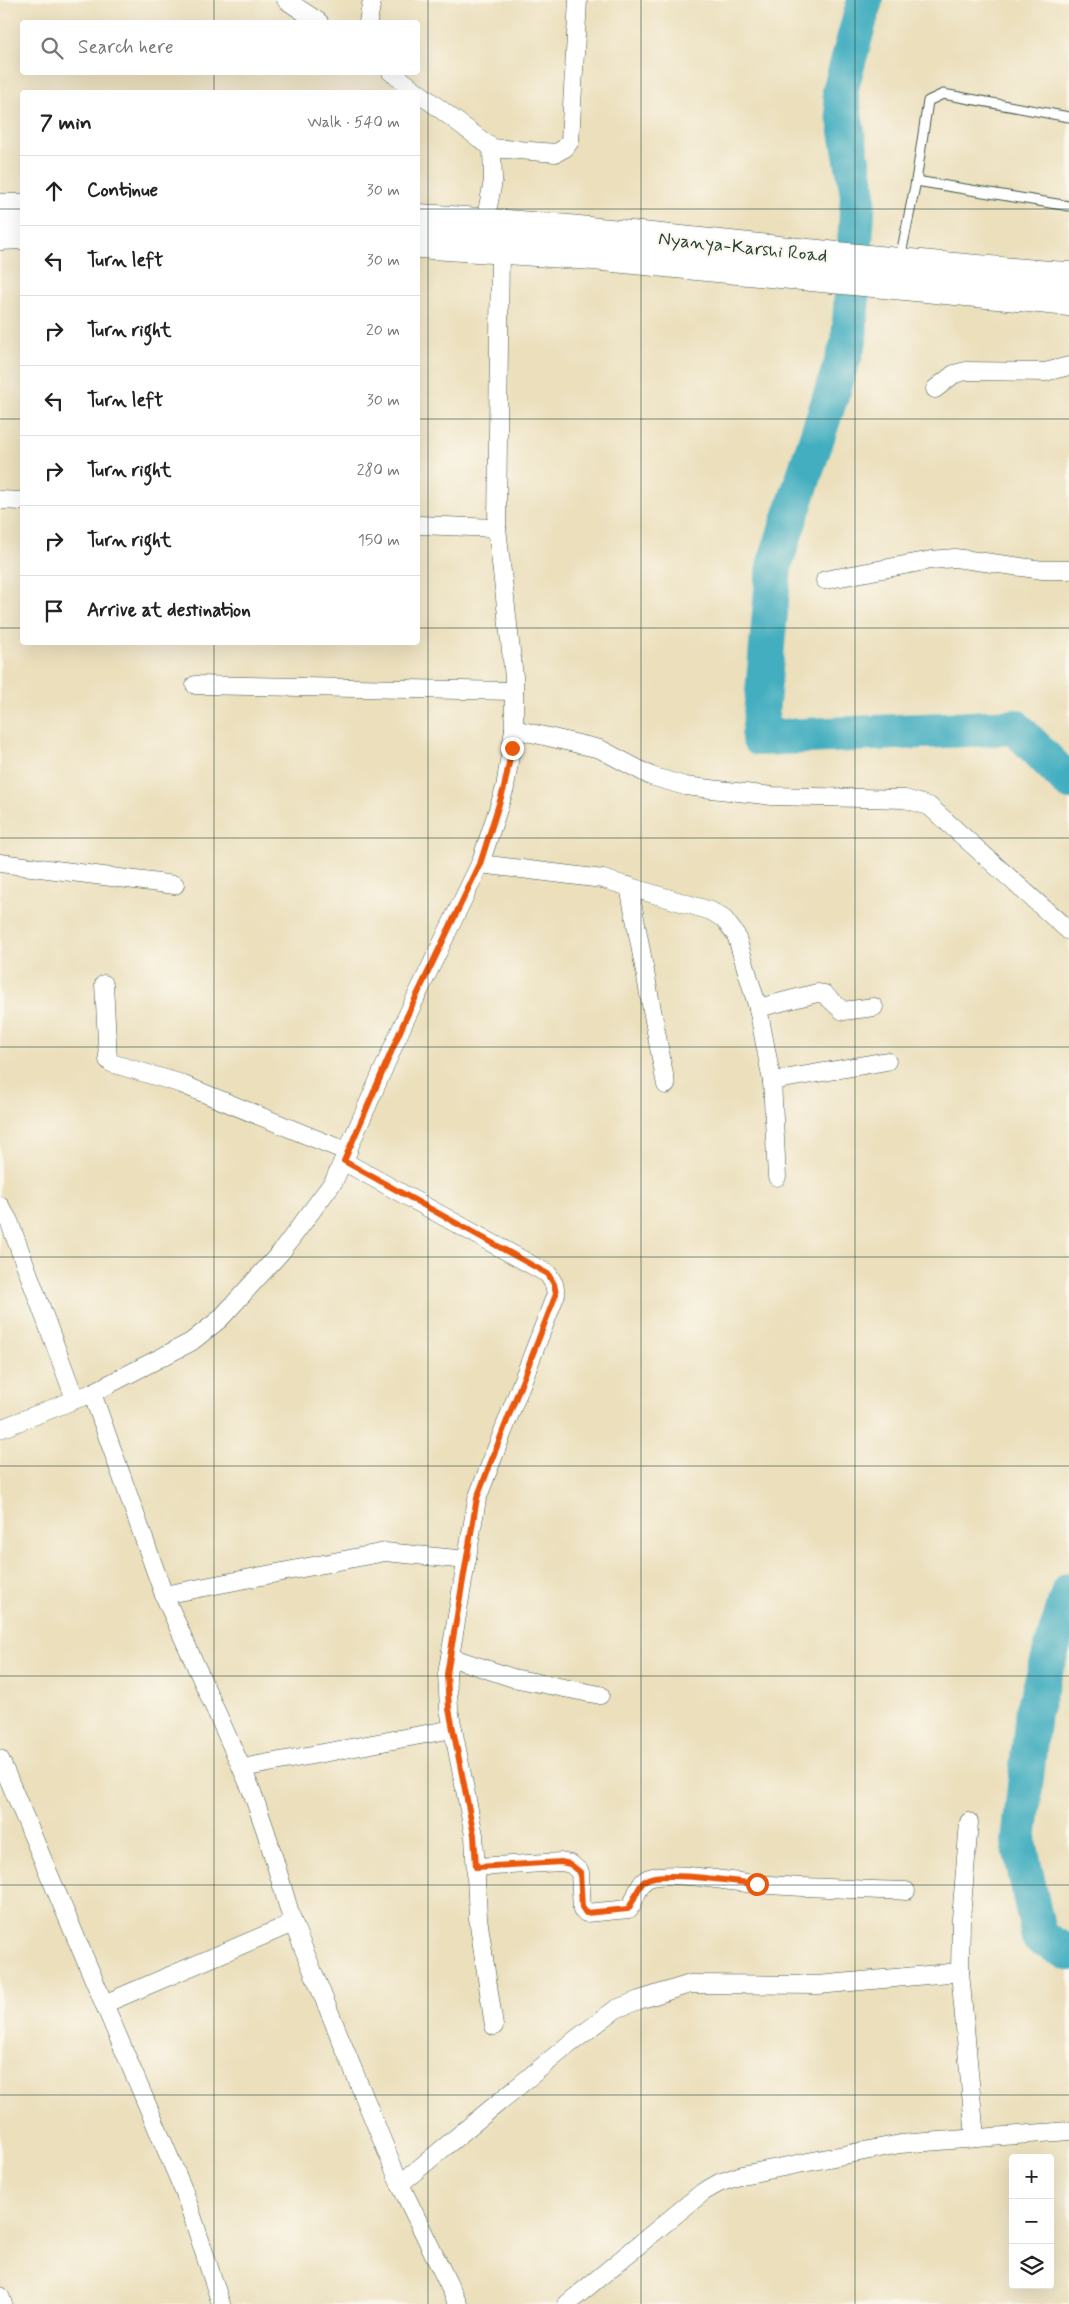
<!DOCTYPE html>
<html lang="en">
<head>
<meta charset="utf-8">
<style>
  :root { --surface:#fff; --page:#f6f6f6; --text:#222; --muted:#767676; --line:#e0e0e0 }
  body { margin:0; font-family:Mynerve,sans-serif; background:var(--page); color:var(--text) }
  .controls { position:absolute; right:15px; bottom:15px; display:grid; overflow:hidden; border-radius:5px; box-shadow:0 5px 20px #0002 }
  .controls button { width:45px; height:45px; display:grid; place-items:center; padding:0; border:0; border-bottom:1px solid var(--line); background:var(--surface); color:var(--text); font:25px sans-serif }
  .stop { position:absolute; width:15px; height:15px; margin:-11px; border:4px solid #ea580c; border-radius:50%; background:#fff }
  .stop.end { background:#ea580c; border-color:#fff; box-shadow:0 1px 5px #0008 }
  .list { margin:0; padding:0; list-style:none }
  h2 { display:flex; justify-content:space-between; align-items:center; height:65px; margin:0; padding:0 20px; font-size:21px }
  h2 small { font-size:16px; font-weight:400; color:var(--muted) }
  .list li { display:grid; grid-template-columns:32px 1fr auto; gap:15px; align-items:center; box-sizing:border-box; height:70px; padding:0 20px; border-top:1px solid var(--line) }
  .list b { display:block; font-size:19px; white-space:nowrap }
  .list em { font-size:16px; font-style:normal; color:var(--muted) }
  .icon { flex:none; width:28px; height:28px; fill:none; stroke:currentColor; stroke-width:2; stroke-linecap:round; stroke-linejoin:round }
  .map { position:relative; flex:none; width:1069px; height:2304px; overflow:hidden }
  .search { position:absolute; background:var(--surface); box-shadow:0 5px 20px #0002; left:20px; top:20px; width:400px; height:55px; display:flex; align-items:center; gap:12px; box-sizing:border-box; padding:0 18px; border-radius:5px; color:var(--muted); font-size:19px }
  .panel { position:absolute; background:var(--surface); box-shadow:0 5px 20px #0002; left:20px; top:90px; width:400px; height:555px; border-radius:5px }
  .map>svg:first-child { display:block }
</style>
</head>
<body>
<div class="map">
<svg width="1069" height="2304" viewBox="0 0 1069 2304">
  <rect width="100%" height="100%" fill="#fbf7ec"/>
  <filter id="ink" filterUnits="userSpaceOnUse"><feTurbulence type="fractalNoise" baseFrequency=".02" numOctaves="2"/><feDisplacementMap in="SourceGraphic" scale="10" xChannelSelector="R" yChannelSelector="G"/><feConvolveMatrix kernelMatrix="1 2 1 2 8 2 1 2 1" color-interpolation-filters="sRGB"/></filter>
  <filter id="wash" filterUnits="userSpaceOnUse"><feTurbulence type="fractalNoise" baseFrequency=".0096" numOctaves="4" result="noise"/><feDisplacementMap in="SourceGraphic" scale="20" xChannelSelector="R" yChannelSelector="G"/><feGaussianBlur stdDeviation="1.12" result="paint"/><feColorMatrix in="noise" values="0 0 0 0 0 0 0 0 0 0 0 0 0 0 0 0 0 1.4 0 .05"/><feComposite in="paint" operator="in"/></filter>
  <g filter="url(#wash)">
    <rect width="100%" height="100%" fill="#ebdfbc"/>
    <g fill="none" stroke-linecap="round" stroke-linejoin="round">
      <!-- river -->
      <g stroke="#42aec0" stroke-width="36">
        <path d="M865 0 840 91 858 195 849 341 774 566 759 738 1015 727 1069 782"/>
        <path d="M1069 1591 1033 1712 1019 1842 1039 1937 1069 1953"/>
      </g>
    </g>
  </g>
  <g filter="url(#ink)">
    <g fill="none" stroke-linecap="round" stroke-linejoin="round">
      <defs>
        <g id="service">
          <path d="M916 181 928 101 943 94 1069 117"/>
          <path d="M900 259 916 181 1069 206"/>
        </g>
        <g id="minor">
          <path d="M286 0 319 22"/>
          <path d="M368 22 372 0"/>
          <path d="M391 72 492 148 493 181 485 222"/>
          <path d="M492 148 556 153 565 148 570 141 578 0"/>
          <path d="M935 389 954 374 966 371 1045 372 1069 366"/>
          <path d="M0 500 22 501"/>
          <path d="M418 525 497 528"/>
          <path d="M825 580 931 560 955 558 1043 570H1069"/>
          <path d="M195 685 514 691"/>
          <path d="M514 729 600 749 651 776 685 786 772 796 905 799 929 806 1069 931"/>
          <path d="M0 863 175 885"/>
          <path d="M480 864 603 879 711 911 724 919 736 935 758 1008 772 1081 777 1177"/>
          <path d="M629 886 666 1085"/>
          <path d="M104 984 108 1060 111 1063 179 1083 348 1152"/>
          <path d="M758 1008 817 993 824 994 843 1011 874 1007"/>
          <path d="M772 1081 887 1061"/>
          <path d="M343 1161 548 1274 554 1284 556 1294 477 1499 447 1674 449 1709 474 1835 478 1918 494 2026"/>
          <path d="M0 1206 9 1221 75 1399"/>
          <path d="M92 1393 164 1595 251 1789 266 1832 293 1923 400 2184 458 2304"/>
          <path d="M0 1429 92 1393 191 1342 220 1319 281 1252 334 1181 405 1020 480 864 505 788 514 729V677L497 528 500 248"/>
          <path d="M164 1595 385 1552 467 1560"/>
          <path d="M450 1657 513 1678 600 1695"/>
          <path d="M0 1759 185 2194 221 2304"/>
          <path d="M242 1768 453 1729"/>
          <path d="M969 1822 961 1919 960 1972 975 2138"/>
          <path d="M476 1867 561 1862 571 1864 580 1872 582 1910 586 1913 629 1909C636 1900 638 1882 649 1878 675 1870 728 1882 756 1884 806 1888 856 1889 906 1891"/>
          <path d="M104 2004 293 1923"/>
          <path d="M400 2184 567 2046 616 2009 639 2000 690 1984 818 1985 960 1972"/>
          <path d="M0 2296 3 2304"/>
          <path d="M567 2304 703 2192 719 2183 742 2175 900 2144 1069 2131"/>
        </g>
        <g id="primary">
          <path d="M0 208H22"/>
          <path d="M418 218C635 230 851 262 1069 276"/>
          <path d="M0 236 22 235"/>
          <path d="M418 244 593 256 1069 302"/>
        </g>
      </defs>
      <!-- service casing -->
      <use href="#service" stroke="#3e5548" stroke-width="11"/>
      <!-- minor casing -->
      <use href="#minor" stroke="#3e5548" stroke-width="19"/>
      <!-- primary casing -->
      <use href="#primary" stroke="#3e5548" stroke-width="29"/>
      <!-- service -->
      <use href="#service" stroke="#fff" stroke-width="9"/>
      <!-- minor -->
      <use href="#minor" stroke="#fff" stroke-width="18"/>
      <!-- primary -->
      <use href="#primary" stroke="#fff" stroke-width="28"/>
    </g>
  </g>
  <g fill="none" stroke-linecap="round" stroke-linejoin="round" filter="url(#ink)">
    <!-- route -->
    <path stroke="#ea580c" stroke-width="6" d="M512 748 504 788 480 864 405 1020 344 1161 548 1274 554 1284 556 1294 477 1498 447 1674 449 1709 474 1835 476 1867 561 1862 570 1864 580 1872 582 1907 586 1913 628 1909C635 1900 637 1886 646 1880 661 1870 736 1882 757 1884"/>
  </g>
  <!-- grid -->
  <path fill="none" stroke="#1f3d34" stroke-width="1" stroke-opacity="0.55" d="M214 0V22M428 0V2304M641 0V2304M855 0V2304M214 72V92M0 209H22M418 209H1069M0 419H22M418 419H1069M0 628H22M418 628H1069M214 642V2304M0 838H1069M0 1047H1069M0 1257H1069M0 1466H1069M0 1676H1069M0 1885H1069M0 2095H1069"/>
  <g text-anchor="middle" stroke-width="4.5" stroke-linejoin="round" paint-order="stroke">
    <!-- street labels -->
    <g font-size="19" fill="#1f3d34" stroke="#fbf7ec">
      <text transform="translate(743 246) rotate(6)" y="7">Nyanya-Karshi Road</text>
    </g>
  </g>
</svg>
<div class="controls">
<button>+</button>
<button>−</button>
<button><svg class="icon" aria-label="layers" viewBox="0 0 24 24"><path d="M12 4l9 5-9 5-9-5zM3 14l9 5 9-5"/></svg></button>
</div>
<div class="stop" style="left:757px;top:1884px"></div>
<div class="stop end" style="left:512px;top:748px"></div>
<div class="search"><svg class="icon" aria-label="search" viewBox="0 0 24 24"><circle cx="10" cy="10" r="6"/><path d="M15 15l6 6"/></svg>Search here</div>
<section class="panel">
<h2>7 min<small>Walk · 540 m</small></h2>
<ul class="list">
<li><svg class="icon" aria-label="ahead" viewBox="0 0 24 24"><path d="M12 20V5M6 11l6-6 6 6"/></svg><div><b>Continue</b></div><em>30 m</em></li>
<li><svg class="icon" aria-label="left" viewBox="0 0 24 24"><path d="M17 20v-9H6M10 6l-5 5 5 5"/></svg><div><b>Turn left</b></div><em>30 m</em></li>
<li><svg class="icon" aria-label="right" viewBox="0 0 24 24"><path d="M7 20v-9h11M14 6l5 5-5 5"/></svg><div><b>Turn right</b></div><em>20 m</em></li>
<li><svg class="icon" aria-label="left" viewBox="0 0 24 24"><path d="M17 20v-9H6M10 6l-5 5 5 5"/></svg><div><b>Turn left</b></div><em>30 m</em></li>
<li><svg class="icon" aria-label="right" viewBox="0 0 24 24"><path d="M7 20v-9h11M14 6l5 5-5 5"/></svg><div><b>Turn right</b></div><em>280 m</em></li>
<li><svg class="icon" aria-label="right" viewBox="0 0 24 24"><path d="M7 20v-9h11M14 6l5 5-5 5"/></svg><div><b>Turn right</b></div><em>150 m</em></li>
<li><svg class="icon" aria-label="arrive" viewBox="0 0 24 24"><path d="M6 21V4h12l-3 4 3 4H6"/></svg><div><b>Arrive at destination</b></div></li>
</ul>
</section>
</div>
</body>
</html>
